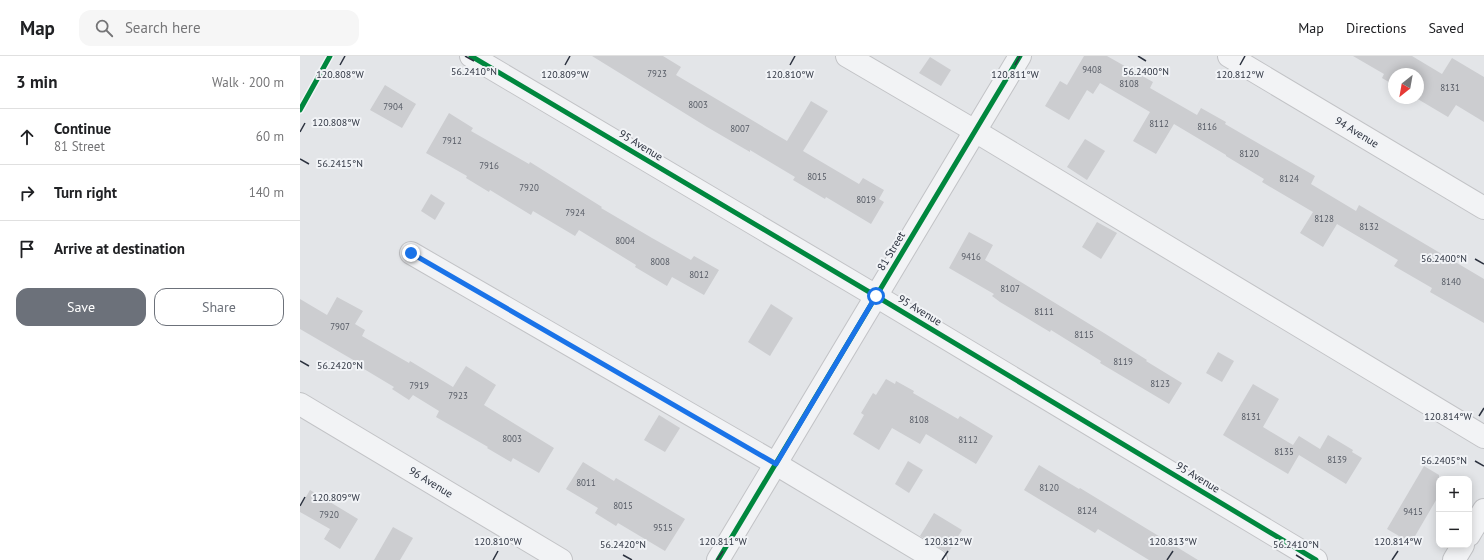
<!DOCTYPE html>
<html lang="en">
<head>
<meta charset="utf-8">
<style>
  :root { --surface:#fff; --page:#f6f6f6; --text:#202124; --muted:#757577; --line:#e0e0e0; --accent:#6c717a }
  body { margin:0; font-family:"PT Sans",sans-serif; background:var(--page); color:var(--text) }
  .controls { position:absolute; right:12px; bottom:12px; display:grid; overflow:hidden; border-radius:8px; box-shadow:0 2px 10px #0003 }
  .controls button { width:36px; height:36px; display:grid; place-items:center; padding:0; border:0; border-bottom:1px solid var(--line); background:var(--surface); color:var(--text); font:20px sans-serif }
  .compass { position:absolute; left:1088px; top:12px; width:36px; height:36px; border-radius:50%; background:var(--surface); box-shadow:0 2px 10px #0003; rotate:211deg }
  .stop { position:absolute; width:12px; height:12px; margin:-9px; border:3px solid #1a73e8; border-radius:50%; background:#fff }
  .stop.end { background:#1a73e8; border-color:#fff; box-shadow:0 1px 4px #0008 }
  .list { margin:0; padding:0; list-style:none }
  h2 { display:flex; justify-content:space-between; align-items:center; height:52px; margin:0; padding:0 16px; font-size:17px }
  h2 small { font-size:13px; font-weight:400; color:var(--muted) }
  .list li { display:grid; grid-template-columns:26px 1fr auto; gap:12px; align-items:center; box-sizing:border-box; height:56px; padding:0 16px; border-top:1px solid var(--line) }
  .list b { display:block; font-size:15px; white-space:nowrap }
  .list p { margin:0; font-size:13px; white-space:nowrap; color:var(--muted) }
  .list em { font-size:13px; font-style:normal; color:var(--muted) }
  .actions { display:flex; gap:8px; padding:12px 16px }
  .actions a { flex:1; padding:9px 0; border:1px solid var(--accent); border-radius:12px; text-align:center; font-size:14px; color:var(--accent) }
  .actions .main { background:var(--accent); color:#fff }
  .icon { flex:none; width:22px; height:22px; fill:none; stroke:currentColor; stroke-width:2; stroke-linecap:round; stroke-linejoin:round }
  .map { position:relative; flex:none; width:1184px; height:504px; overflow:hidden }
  header { display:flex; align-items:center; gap:24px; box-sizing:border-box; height:56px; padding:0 20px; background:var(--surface); border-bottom:1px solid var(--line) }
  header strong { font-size:19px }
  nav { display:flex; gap:22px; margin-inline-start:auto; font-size:14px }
  .search { width:280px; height:36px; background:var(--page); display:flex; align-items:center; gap:10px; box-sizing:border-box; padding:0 14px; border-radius:12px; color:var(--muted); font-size:15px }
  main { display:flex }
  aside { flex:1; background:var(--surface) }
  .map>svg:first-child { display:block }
</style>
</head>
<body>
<header>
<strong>Map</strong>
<div class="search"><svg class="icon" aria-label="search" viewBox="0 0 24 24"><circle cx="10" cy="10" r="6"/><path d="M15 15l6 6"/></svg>Search here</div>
<nav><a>Map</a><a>Directions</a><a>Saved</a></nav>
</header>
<main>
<aside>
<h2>3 min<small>Walk · 200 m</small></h2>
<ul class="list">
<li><svg class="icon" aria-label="ahead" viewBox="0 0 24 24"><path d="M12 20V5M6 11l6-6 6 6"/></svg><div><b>Continue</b><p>81 Street</p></div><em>60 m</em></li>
<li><svg class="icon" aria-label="right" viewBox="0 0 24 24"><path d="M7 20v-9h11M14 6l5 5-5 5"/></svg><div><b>Turn right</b></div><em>140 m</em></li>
<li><svg class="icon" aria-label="arrive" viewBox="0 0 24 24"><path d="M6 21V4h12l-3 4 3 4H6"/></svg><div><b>Arrive at destination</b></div></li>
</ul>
<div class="actions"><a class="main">Save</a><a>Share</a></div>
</aside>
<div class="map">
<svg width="1184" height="504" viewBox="0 0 1184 504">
  <rect width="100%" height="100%" fill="#e3e5e8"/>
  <!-- building -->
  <g fill="#cccdd0">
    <path d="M292 0H363L381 11 376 19 487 85 511 45 528 55 503 95 559 128 563 122 584 134 579 143 584 146 571 168 526 141 525 143 493 124 495 121 450 94V96L407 71Z"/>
    <path d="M784 0H807L853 26 850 32 897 59 901 52 926 66 925 68 1015 120 1011 128 1056 155 1059 149 1184 223V267L1130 236 1132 232 1094 210 1098 204 1037 168 1023 191 1000 177 1013 156 962 126 964 123 926 100V99L874 68 856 98 833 85 850 56 800 27 793 38 787 34 769 64 745 50 760 25 767 29Z"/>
    <path d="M1053 0H1112L1142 18 1152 2 1184 21V66L1156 49 1148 61 1116 42H1118V18H1094V29L1082 22 1084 18Z"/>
    <path d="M630 1 651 14 641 30 619 17Z"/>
    <path d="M85 29 116 48 102 72 70 54Z"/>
    <path d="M149 57 173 72 171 75 229 108 230 106 302 151 301 152 352 182 391 204 394 200 419 214 404 239 372 221 367 230 335 211 336 209 279 174 275 180 233 155 231 159 190 134 189 136 166 122 167 120 126 97Z"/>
    <path d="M785 83 805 95 787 124 767 111Z"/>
    <path d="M131 138 145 147 135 164 121 155Z"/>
    <path d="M797 166 817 177 801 203 782 191Z"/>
    <path d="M669 176 693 189 685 204 804 277 847 304 846 305 882 327 869 348 800 307 801 305 751 274 750 276 700 246 692 240 694 238 649 212Z"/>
    <path d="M37 241 63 255 55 268 65 274 62 280 109 307 110 305 153 331 166 310 196 329 184 349 254 392 239 417 213 402 211 406 187 392 188 391 136 361 139 355 113 339 109 344 92 333 94 331 54 307 55 305 0 273V243L27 259Z"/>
    <path d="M471 248 493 262 470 300 448 286Z"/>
    <path d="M918 296 934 305 922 326 906 317Z"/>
    <path d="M586 323 595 328 596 325 614 335 613 337 658 363 660 360 693 380 676 408 626 378 620 388 592 372 579 394 553 378 564 359 561 357 573 337 576 339Z"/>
    <path d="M953 328 979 343 963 371 993 389 999 380 1020 393 1028 379 1053 394 1052 396 1062 402 1046 428 999 399 988 418 923 379Z"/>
    <path d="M359 359 380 372 365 396 344 384Z"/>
    <path d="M608 405 623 414 609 437 595 428Z"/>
    <path d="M283 406 314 425 316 422 385 463 365 495 318 467 316 470 295 457 298 452 266 433Z"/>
    <path d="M739 409 779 433 780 432 898 504H849L798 473 795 477 724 434Z"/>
    <path d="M1124 410 1139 419V439L1111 487 1087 473Z"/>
    <path d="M10 434 58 463 40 493 24 483 30 473 0 456V451Z"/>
    <path d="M634 457 662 474 648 497 620 480Z"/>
    <path d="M93 471 113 482 100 504H74Z"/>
  </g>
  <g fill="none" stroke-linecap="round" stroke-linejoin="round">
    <defs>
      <g id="minor">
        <path d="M171 0 576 240 1016 504"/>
        <path d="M547 0 675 75 1184 381"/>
        <path d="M929 0 1184 152"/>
        <path d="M111 197 476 408 636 504"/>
        <path d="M0 348 261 504"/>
        <path d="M1169 479 1184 454"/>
        <path d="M418 504 720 0"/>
        <path d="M1154 504 1163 489"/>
      </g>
    </defs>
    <!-- minor casing -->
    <use href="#minor" stroke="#c2c3c6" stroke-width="24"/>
    <!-- minor -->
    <use href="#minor" stroke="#f2f3f5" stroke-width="22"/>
    <defs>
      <g id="cycleway">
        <path d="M171 0 576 240 1016 504"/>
        <path d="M0 54 30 0"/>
        <path d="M418 504 720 0"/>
      </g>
    </defs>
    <!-- cycleway casing -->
    <use href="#cycleway" stroke="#f1f3f6" stroke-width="8"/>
    <!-- cycleway -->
    <use href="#cycleway" stroke="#00873e" stroke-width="5"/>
  </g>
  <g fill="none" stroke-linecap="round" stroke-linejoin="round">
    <!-- route -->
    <path stroke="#1a73e8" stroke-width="5" d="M111 197 476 408 576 240"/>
  </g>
  <!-- ticks -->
  <path fill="none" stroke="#2c323f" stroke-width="1.5" d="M165 0 174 5M838 0 846 5M40 9 45 0M265 9 270 0M490 9 495 0M715 9 720 0M940 9 945 0M0 76 5 67M0 103 9 108M1175 203 1184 208M0 305 9 310M1179 360 1184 352M1175 405 1184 410M0 450 5 441M323 499 332 504M996 499 1004 504M193 504 198 495M417 504 423 495M642 504 648 495M867 504 873 495M1092 504 1098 495"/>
  <g text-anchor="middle" stroke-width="4" stroke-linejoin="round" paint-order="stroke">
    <!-- number labels -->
    <g font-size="9" fill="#555a64">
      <text x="792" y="17">9408</text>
      <text x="357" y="21">7923</text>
      <text x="829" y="31">8108</text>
      <text x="1150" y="35">8131</text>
      <text x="398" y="52">8003</text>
      <text x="93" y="54">7904</text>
      <text x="859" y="71">8112</text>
      <text x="907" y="74">8116</text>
      <text x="440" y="76">8007</text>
      <text x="152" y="88">7912</text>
      <text x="949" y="101">8120</text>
      <text x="189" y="113">7916</text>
      <text x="517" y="124">8015</text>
      <text x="989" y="126">8124</text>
      <text x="229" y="135">7920</text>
      <text x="566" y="147">8019</text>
      <text x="275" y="160">7924</text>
      <text x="1024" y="166">8128</text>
      <text x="1069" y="174">8132</text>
      <text x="325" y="188">8004</text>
      <text x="671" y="204">9416</text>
      <text x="360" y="209">8008</text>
      <text x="399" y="222">8012</text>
      <text x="1151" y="229">8140</text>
      <text x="710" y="236">8107</text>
      <text x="744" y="259">8111</text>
      <text x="40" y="274">7907</text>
      <text x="784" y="282">8115</text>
      <text x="823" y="309">8119</text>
      <text x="860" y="331">8123</text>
      <text x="119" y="333">7919</text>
      <text x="158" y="343">7923</text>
      <text x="951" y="364">8131</text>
      <text x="619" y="367">8108</text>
      <text x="212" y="386">8003</text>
      <text x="668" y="387">8112</text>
      <text x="984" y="399">8135</text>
      <text x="1037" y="407">8139</text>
      <text x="286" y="430">8011</text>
      <text x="749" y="435">8120</text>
      <text x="323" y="453">8015</text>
      <text x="787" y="458">8124</text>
      <text x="1113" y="459">9415</text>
      <text x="29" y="462">7920</text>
      <text x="363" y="475">9515</text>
    </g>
    <!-- street labels -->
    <g font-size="11" fill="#2c323f" stroke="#f1f3f6">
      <text transform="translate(1057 76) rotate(31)" y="4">94 Avenue</text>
      <text transform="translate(341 89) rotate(31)" y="4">95 Avenue</text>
      <text transform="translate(591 195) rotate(-59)" y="4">81 Street</text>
      <text transform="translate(620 254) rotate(31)" y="4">95 Avenue</text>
      <text transform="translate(898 421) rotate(31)" y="4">95 Avenue</text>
      <text transform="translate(131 426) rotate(31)" y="4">96 Avenue</text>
    </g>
  </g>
  <g font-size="10" text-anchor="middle" fill="#2c323f" stroke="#f1f3f6" stroke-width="4" stroke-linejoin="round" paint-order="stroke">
    <text x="174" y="19">56.2410°N</text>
    <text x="846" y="19">56.2400°N</text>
    <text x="265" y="22">120.809°W</text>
    <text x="490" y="22">120.810°W</text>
    <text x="715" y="22">120.811°W</text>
    <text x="940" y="22">120.812°W</text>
    <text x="40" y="22">120.808°W</text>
    <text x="36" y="70">120.808°W</text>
    <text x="40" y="111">56.2415°N</text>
    <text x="1144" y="206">56.2400°N</text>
    <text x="40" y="313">56.2420°N</text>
    <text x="1148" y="364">120.814°W</text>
    <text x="1144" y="408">56.2405°N</text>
    <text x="36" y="445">120.809°W</text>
    <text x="198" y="489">120.810°W</text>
    <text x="423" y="489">120.811°W</text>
    <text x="648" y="489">120.812°W</text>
    <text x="873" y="489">120.813°W</text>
    <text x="1098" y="489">120.814°W</text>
    <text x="323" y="492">56.2420°N</text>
    <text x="996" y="492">56.2410°N</text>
  </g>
</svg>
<div class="controls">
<button>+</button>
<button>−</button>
</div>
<svg class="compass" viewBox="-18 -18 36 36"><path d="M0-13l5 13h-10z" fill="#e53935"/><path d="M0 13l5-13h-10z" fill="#757577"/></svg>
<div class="stop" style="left:576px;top:240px"></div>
<div class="stop end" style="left:111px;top:197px"></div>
</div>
</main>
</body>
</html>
